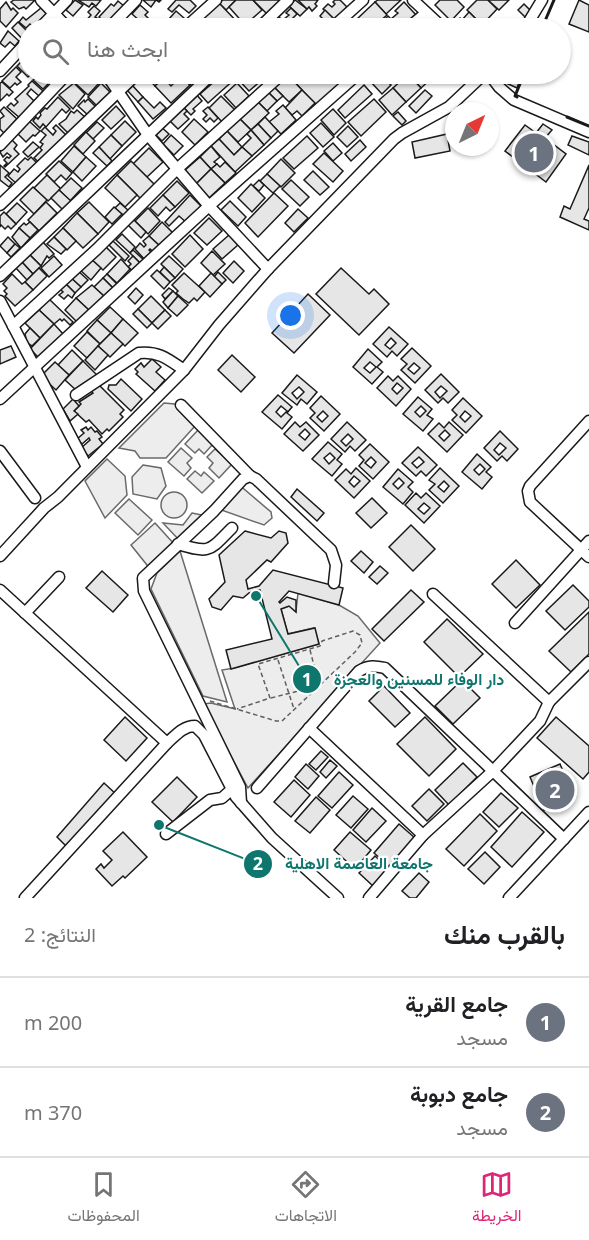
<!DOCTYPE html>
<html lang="ar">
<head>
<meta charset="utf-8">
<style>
  :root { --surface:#fff; --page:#f2f2f2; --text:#202124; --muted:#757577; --line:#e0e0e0; --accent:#db2777 }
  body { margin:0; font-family:"Noto Sans",Vazirmatn,sans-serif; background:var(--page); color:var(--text); direction:rtl }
  .compass { position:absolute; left:445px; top:102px; width:54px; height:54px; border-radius:50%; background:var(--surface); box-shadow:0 2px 4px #0004; rotate:43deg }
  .you { position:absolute; left:291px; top:316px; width:21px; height:21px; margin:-15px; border:4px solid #fff; border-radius:50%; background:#1a73e8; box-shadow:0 0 0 9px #1a73e833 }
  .badge { display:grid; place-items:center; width:39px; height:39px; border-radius:50%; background:var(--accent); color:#fff; font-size:20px; font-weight:700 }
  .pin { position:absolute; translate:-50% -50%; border:3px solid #fff; box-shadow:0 2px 6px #0006 }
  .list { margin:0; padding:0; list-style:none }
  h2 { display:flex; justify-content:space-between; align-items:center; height:78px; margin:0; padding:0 24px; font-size:26px }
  h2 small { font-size:20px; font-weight:400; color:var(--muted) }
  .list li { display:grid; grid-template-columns:39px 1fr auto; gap:18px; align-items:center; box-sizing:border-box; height:90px; padding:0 24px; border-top:2px solid var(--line) }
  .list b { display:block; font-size:22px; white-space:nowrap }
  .list p { margin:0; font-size:20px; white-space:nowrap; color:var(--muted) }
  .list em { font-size:20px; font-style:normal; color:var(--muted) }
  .icon { flex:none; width:33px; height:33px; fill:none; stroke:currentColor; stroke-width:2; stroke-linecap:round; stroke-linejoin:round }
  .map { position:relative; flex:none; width:589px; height:898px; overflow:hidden; direction:ltr }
  .search { position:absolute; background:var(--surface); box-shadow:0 2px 4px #0004; left:18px; right:18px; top:18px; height:66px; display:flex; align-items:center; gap:15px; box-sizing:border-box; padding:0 21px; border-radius:33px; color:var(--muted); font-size:22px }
  .sheet { height:258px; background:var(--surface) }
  nav { display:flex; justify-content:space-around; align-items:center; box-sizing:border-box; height:84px; border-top:2px solid var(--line); background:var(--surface); font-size:16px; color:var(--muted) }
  nav a { display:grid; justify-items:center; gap:3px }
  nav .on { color:var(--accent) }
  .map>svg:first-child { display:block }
</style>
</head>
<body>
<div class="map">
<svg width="589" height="898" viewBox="0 0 589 898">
  <rect width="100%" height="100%" fill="#fff"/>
  <!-- built -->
  <g fill="#ededed" stroke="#6a6a6a" stroke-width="1.5">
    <path d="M164 403 175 404 195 426 166 458H140L135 451 119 448Z"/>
    <path d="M198 430 213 444 204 454 199 449 195 453 185 444Z"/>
    <path d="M181 448 192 458 187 463 191 468 184 476 168 462Z"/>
    <path d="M215 449 232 464 219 478 209 468 213 463 207 457Z"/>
    <path d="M107 459 125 476 127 495 105 518 85 481Z"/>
    <path d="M143 465 161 468 166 486 157 499 133 494 132 477Z"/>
    <path d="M195 471 201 476 204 472 214 481 202 493 187 479Z"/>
    <path d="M237 483 271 512 272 518 264 525 213 507Z"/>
    <circle cx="174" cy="505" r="13"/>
    <path d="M129 499 152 520 138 535 115 513Z"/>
    <path d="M192 513 206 516 180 541 163 523 183 525Z"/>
    <path d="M155 523 175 545 151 570 131 545Z"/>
    <path d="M180 551 227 702 203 696 151 589 157 573Z"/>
    <path d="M298 593 339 605 358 616 380 643 248 788 203 704 211 703 235 709 222 670 234 668 319 644 314 628 288 634 281 609 289 606 296 611Z"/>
  </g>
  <!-- building -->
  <g fill="#e6e6e6" stroke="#1a1a1a" stroke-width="1.5" fill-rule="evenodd">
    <path d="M14 0H35L26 9 24 7 19 9 11 2Z"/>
    <path d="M75 0 83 5 73 16 66 10Z"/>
    <path d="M78 0H101L96 6 92 3 89 7Z"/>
    <path d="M143 0H161L159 2 156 0 151 7Z"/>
    <path d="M176 0H190L196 6 189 13 179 5 172 12 168 9Z"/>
    <path d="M223 0H236L226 10 219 3Z"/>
    <path d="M236 0H253L262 10 245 25 229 7Z"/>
    <path d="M253 0H278L280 2 267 14Z"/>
    <path d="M295 0 307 9 300 16 289 6Z"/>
    <path d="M298 0H318L315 4 317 6 312 11 309 7 307 9Z"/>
    <path d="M335 0H340L347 7 335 20 323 9 328 4 332 7 335 4 333 2Z"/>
    <path d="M378 0H401L386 14 375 2Z"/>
    <path d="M440 0H457L464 7 451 21 435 5Z"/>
    <path d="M477 0H488L497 9 482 25 467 10Z"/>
    <path d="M488 0H509L499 10Z"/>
    <path d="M579 0 589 5V32L569 24Z"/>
    <path d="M118 1 124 6 108 25 99 17 111 4 114 6Z"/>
    <path d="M6 2 11 10 13 8 18 13 6 27 0 21V9Z"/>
    <path d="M375 2 387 15 372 28H366L357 19Z"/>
    <path d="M404 2 417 16 404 28H400L391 19 398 13 395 11Z"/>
    <path d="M219 3 243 28H215L204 17Z"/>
    <path d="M524 4 531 11 525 17 518 10Z"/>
    <path d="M140 5 148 12 145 15 148 18 146 20 152 24 148 28 132 14Z"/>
    <path d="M94 6 100 11 95 17 102 21 96 28H92L85 22 91 15 88 12Z"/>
    <path d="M41 8 47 14 34 28 30 24 26 28 19 22 23 17 26 20Z"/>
    <path d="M291 8 297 14 293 18 298 22 293 28 284 19 289 15 286 13Z"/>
    <path d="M325 10 335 20 329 25 320 16Z"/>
    <path d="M176 11 184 18 177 27 169 19Z"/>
    <path d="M469 12 482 25 486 28H460L454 23 460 18 462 20Z"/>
    <path d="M388 16 399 27 397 28H386L381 23Z"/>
    <path d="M279 17 291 28H268Z"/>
    <path d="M317 19 321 23 324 20 329 25 326 28H313L311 26Z"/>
    <path d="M80 20 90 28H79L76 25Z"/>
    <path d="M18 22 28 32V40L26 43 12 28Z"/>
    <path d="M8 31 19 41 15 46 10 42 5 47 0 43Z"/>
    <path d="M28 55V74H31L28 77 17 66Z"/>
    <path d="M16 67 21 72 16 77 21 82 17 85 15 83 10 88 2 81Z"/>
    <path d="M39 74H48L53 79 43 89 33 80 40 75Z"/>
    <path d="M85 74 87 77 93 74 101 81 88 95 76 84Z"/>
    <path d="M144 74H169L161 78 162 79 155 86Z"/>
    <path d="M170 74H179L190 85 171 103 155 86 164 78 171 86 177 80Z"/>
    <path d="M179 74H203L190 85Z"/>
    <path d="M223 74H232L236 78 208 103 200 94Z"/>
    <path d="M233 74H269L249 91Z"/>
    <path d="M287 74H331L340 83 316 105Z"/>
    <path d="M287 74 302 90 289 102 274 87Z"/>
    <path d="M378 74 391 85 382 94 370 81Z"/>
    <path d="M380 74H396L388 82Z"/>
    <path d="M408 74H429L433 77 421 88Z"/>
    <path d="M408 74 421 88 406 102 393 88Z"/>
    <path d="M510 74H522L517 88 506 83Z"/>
    <path d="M32 81 43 91 39 96 31 89 27 94 35 102 20 118 7 107 11 103 14 106 18 102 15 99 29 86 28 85Z"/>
    <path d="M2 82 13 92 9 96 7 94 0 101V83Z"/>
    <path d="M74 83 85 94 73 109 59 95Z"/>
    <path d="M101 83 113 95 100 109 88 97Z"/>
    <path d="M237 83 249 96 236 108 224 95Z"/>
    <path d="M132 85 143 97 138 102 127 90Z"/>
    <path d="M364 85 372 94 345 118 338 110Z"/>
    <path d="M274 87 283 96 277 101 268 92Z"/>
    <path d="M393 88 406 102 392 115 379 100Z"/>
    <path d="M302 90 315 103 302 116 297 111 292 115 285 108Z"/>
    <path d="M425 90 432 96 416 113 409 106Z"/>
    <path d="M268 92 277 101 267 111 258 102Z"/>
    <path d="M196 94 202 101 193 109 195 111 191 115 183 107Z"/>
    <path d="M221 96 236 111 223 123 209 108Z"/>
    <path d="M58 97 70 109 66 113 62 109 46 127 43 124 40 128 33 121 36 117 38 119 41 115 40 113 45 108 47 109Z"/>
    <path d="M143 97 154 108 160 102 166 108 153 119 138 102Z"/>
    <path d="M88 99 97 108 89 116 78 106 84 100 85 102Z"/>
    <path d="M374 99 386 112 361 136 348 122Z"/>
    <path d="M258 102 269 113 251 130 240 119Z"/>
    <path d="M283 105 296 120 281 134 269 122 279 114 276 111Z"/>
    <path d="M116 106 125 116 111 129 102 120Z"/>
    <path d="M4 107 17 119 4 133 0 129V119L4 116 0 111Z"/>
    <path d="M183 107 187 111 184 114 189 119 178 129 169 120Z"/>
    <path d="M208 107 218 118 214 122 210 118 206 122 203 119 207 115 203 111Z"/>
    <path d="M333 109 346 123 334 135 321 120Z"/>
    <path d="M77 110 86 118 70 135 59 124 66 119 71 111 74 113Z"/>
    <path d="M398 112 406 121 402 125 393 116Z"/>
    <path d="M265 117 278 131 271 138 258 124Z"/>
    <path d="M194 119 208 132 195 145 182 132Z"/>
    <path d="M240 119 251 130 238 142 227 131Z"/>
    <path d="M29 121 40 131 35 136 33 135 26 142 18 134Z"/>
    <path d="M125 121 136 132 122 146 111 135Z"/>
    <path d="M97 122 104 128 93 139 86 133Z"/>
    <path d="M321 123 334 137 323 147 310 133Z"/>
    <path d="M258 124 271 138 264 145 251 130Z"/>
    <path d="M543 124 552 130 545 138 566 154 546 182 505 151 525 125 536 133Z"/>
    <path d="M56 125 67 136 41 164 34 158 42 150 40 148 43 144 40 142 46 135 41 131 45 127 53 135 56 131 53 128Z"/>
    <path d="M159 125 169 134 162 141 153 132Z"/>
    <path d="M348 126 358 137 347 147 337 137Z"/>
    <path d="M251 130 264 145 252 156 242 147 251 138 247 134Z"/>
    <path d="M227 131 242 147 234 155 219 139Z"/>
    <path d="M86 132 95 141 83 154 74 145Z"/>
    <path d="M447 134 450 151 415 158 412 142Z"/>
    <path d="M111 135 122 146 110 159 99 147Z"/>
    <path d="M171 135 183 146 174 155 163 144Z"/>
    <path d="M307 136 318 148 294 169 283 158Z"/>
    <path d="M572 136 589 142V155L568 145Z"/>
    <path d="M219 139 234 155 242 147 252 156 235 172 211 146Z"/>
    <path d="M12 140 17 145 14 149 19 154 5 167 4 166 7 163 4 160 7 157 9 158 11 156 7 153 3 157 0 152Z"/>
    <path d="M360 140 366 147 351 161 345 154Z"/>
    <path d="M33 142 39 147 28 157 23 152Z"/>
    <path d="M333 143 342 153 333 161 324 151Z"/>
    <path d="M74 146 86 157 73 172 61 161Z"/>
    <path d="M211 146 220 157 214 162 217 164 211 169 200 157Z"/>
    <path d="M99 147 112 161 107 166 93 153Z"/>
    <path d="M149 148 163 162 147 177 133 164Z"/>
    <path d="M324 153 343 171 333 182 313 164Z"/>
    <path d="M31 157 38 164 18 185 8 176 14 169 18 172 20 169 17 166 25 158 28 160Z"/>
    <path d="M86 157 96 166 82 181 73 172Z"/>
    <path d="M200 157 211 169 196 184 184 171Z"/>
    <path d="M281 159 295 173 281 187 267 174Z"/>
    <path d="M59 161 72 173 66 180 61 175 54 182 46 174Z"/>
    <path d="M131 161 155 185 141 199 117 175Z"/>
    <path d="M225 162 236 173 225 183 211 169 217 164 220 167Z"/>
    <path d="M0 165 9 173 5 177 12 183 9 187 0 180Z"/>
    <path d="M589 165V208L584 219 589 221V230L560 217 564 206 570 209Z"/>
    <path d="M211 169 225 183 209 198 196 184Z"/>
    <path d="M313 171 329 187 320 195 304 180Z"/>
    <path d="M267 174 280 186 273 193 260 181Z"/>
    <path d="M47 175 61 189 48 201 34 188Z"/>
    <path d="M117 175 137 195 125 207 105 188Z"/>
    <path d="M71 178 82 188 70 201 59 190Z"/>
    <path d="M259 180 264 185 259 191 253 186Z"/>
    <path d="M291 180 309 197 300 206 282 189Z"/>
    <path d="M177 181 189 193 175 207 163 195Z"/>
    <path d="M251 184 265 198 252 212 238 198Z"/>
    <path d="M33 187 47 200 34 214 20 200Z"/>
    <path d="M59 190 72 202 64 211 51 198Z"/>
    <path d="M274 193 288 206 258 237 245 223Z"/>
    <path d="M163 195 175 207 170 211 166 207 158 216 150 208Z"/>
    <path d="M190 195 203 208 188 224 179 216 169 226 165 222Z"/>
    <path d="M230 201 246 217 238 226 221 210Z"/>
    <path d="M46 202 57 213 39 231 28 220Z"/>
    <path d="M89 202 109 222 98 234 77 213Z"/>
    <path d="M17 203 27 212 16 224 6 214Z"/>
    <path d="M120 203 129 211 124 216 115 208Z"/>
    <path d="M114 207 122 214 112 224 105 217Z"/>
    <path d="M148 208 160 221 148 234 135 221Z"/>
    <path d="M298 209 308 218 294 232 285 223Z"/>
    <path d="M4 212 16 224 11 229 8 226 5 229 1 225 0 227V216Z"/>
    <path d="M77 213 98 234 83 248 63 228Z"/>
    <path d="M209 218 222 231 207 245 194 233Z"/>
    <path d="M134 220 146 232 141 238 128 225Z"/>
    <path d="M30 222 38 230 30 238 19 228 24 223 26 225Z"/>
    <path d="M162 222 174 234 161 247 149 236Z"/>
    <path d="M19 228 30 238 21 248 12 237Z"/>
    <path d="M63 228 76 241 67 250 54 237Z"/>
    <path d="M122 234 135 247 130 253 116 240Z"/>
    <path d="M190 235 203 249 185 267 172 254Z"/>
    <path d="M229 235 238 245 222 259 213 249Z"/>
    <path d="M149 236 161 247 155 253 150 249 149 250 153 254 146 261 135 249 140 243 144 247 146 245 143 241Z"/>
    <path d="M8 237 15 244 7 253 0 246Z"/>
    <path d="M54 237 66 249 61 254 47 244Z"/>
    <path d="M113 241 129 256 125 261 109 245Z"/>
    <path d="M43 242 54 254 49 258 47 256 41 266 30 255Z"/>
    <path d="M15 244 20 248 11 257 7 253Z"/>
    <path d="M104 245 116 257 103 270 91 259Z"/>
    <path d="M133 250 144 260 141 264 130 253Z"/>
    <path d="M212 251 225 264 213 275 201 263Z"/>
    <path d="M30 255 41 266 33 274 22 262Z"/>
    <path d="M54 256 62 265 49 277 41 268Z"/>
    <path d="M133 256 141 264 133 271 128 267 131 264 128 261Z"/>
    <path d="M169 256 183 269 175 278 161 264Z"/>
    <path d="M90 258 101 268 91 280 79 269Z"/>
    <path d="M121 259 130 269 117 283 107 274Z"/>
    <path d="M21 261 33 274 27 280 15 267Z"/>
    <path d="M234 261 244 271 233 283 223 273Z"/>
    <path d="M164 267 175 278 170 282 160 272Z"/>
    <path d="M39 268 47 276 33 290 25 282Z"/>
    <path d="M341 268 369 294 374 289 389 304 359 335 316 294Z"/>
    <path d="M77 270 88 280 81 287 70 277Z"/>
    <path d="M157 270 170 282 164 289 151 276Z"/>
    <path d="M218 272 226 280 222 284 214 277Z"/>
    <path d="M184 273 205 292 197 301 194 298 189 303 183 299 176 293 178 291 172 285Z"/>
    <path d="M211 273 222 284 210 297 199 286Z"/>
    <path d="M12 274 22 284 25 282 33 290 15 306 5 296 7 294 4 291 7 288 3 284Z"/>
    <path d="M107 274 118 285 114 289 103 278Z"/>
    <path d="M69 276 81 287 75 293 64 282Z"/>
    <path d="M103 278 113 288 105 297 94 287Z"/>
    <path d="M64 282 75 293 72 298 68 295 64 299 59 295 63 292 59 288Z"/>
    <path d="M92 285 105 297 91 312 76 298Z"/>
    <path d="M136 288 143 295 135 304 128 297Z"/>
    <path d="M169 288 173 291 165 299 162 295Z"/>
    <path d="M173 291 178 296 168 308 163 302Z"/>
    <path d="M308 294 330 315 294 353 272 333Z"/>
    <path d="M151 296 165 310 152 323 138 309Z"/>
    <path d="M178 296 188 305 177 316 168 308Z"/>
    <path d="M76 298 91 312 79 324 65 310Z"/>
    <path d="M49 299 73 322 70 325 64 319 62 321 60 319 54 324 39 310Z"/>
    <path d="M110 307 123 319 111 333 97 320Z"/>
    <path d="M138 309 152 323 147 328 133 314Z"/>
    <path d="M39 310 54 324 40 338 25 323Z"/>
    <path d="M165 310 171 316 158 329 152 323Z"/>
    <path d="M123 319 138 333 125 346 111 333Z"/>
    <path d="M97 320 111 333 100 344 87 331Z"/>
    <path d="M54 324 64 335 40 359 30 349Z"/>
    <path d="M389 327 408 344 397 356 392 351 387 357 373 344ZM391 338 396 343 390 349 385 345Z"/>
    <path d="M30 328 40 338 32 346 27 343 25 334Z"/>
    <path d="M87 332 100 344 87 358 74 346Z"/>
    <path d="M111 333 123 344 110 357 98 346Z"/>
    <path d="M11 346 16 357 0 364V350Z"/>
    <path d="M98 346 108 355 95 370 85 360Z"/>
    <path d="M412 348 431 366 415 383 401 370 407 364 401 359ZM414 363 420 368 414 374 408 369Z"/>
    <path d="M368 349 382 362 377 367 383 372 372 384 353 367ZM370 362 376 367 370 373 364 368Z"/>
    <path d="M72 350 83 361 69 375 58 365Z"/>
    <path d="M232 355 255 377 241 392 218 370Z"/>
    <path d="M152 359 161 367 156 372 165 380 155 391 136 374 138 372 135 369 141 363 144 367Z"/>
    <path d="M83 361 97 375 78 387 79 389 77 391 65 380Z"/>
    <path d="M55 362 69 375 56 390 41 376Z"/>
    <path d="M441 374 459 392 448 403 443 398 438 403 425 390ZM441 386 447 391 440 398 435 392Z"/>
    <path d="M297 375 317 392 307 404 301 399 297 405 282 393ZM299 387 304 392 297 399 292 393Z"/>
    <path d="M388 376 393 381 398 376 411 389 396 406 377 388ZM397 383 403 388 397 394 392 389Z"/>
    <path d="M121 379 142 399 131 411 108 389 109 385H116Z"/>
    <path d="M97 383 124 410 120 414 123 417 109 431 107 429 102 434 89 420 86 422 74 411 81 404 79 402 93 393 90 390Z"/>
    <path d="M278 395 292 407 287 413 292 417 282 429 262 412ZM281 406 287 411 281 417 276 412Z"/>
    <path d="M321 396 340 414 324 431 310 418 315 413 310 408ZM323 411 328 416 322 422 317 417Z"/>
    <path d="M418 397 432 409 427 415 433 419 423 431 403 414ZM421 406 426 411 420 417 415 412Z"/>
    <path d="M463 398 482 416 466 433 452 420 457 415 452 410ZM465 411 471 416 465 422 460 417Z"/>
    <path d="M73 399 79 406 74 411 78 414 70 421 63 409Z"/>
    <path d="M295 422 300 427 306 422 319 435 303 451 284 434ZM305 429 310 434 305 440 299 435Z"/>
    <path d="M347 422 366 440 355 451 350 446 345 452 331 439ZM348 434 353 439 346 446 341 441Z"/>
    <path d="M449 422 463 435 447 452 428 434 439 423 444 428ZM445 430 450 435 444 441 439 436Z"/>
    <path d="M86 427 88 430 91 427 95 432 97 431 102 437 99 439 103 444 88 456 81 448 90 440 89 438 82 444 77 439 84 433 81 430Z"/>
    <path d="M500 431 518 449 507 461 502 456 497 461 484 448ZM500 443 506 448 499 455 494 450Z"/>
    <path d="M328 442 342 454 337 460 342 464 332 476 312 459ZM330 453 335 458 329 464 324 458Z"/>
    <path d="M370 444 389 462 373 479 359 466 364 460 359 455ZM371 457 376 462 371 468 365 463Z"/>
    <path d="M418 447 437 465 426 476 421 471 416 476 402 463ZM419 457 424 462 417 468 412 463Z"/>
    <path d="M477 454 491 467 486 472 492 477 482 489 462 472ZM480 464 485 469 479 475 474 470Z"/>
    <path d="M356 468 370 481 354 498 335 480 346 469 351 474ZM354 476 360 481 354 487 349 482Z"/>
    <path d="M440 468 459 486 443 503 429 490 435 484 429 480ZM444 481 449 486 444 492 438 487Z"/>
    <path d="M398 469 413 482 408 487 413 492 403 504 383 487ZM399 478 404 483 398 489 393 484Z"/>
    <path d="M297 489 324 513 317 521 291 497Z"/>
    <path d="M416 493 421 498 426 493 440 506 424 523 405 505ZM424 503 430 508 424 514 418 509Z"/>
    <path d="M372 498 387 513 371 528 356 513Z"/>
    <path d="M411 525 435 549 413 571 389 547Z"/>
    <path d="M245 531 271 538 279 531 286 533 288 543 271 562 267 560 246 580 248 589 259 586 273 570 343 588 339 605 289 591 279 602 280 603 287 597 296 600V612L289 606 281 609 288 634 315 628 319 644 231 669 226 650 272 639 260 590 249 593 243 598 233 596 221 610 212 607 209 599 225 582 219 555Z"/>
    <path d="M361 551 373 562 364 573 351 561Z"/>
    <path d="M516 560 540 585 516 608 492 584Z"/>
    <path d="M380 566 388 573 377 584 369 577Z"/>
    <path d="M102 571 128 595 113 612 86 588Z"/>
    <path d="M573 585 589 601V607L565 630 546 611Z"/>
    <path d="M411 590 424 602 384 641 372 629Z"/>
    <path d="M589 612V654L571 672 549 651Z"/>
    <path d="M447 619 483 654 459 677 424 642Z"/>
    <path d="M462 680 480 698 453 724 435 706Z"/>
    <path d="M384 686 410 713 395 727 369 701Z"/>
    <path d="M125 717 147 738 126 761 104 740Z"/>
    <path d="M425 717 456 749 429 776 397 744Z"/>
    <path d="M556 717 589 746V772L583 779 537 738Z"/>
    <path d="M321 751 328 757 316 770 309 764Z"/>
    <path d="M330 760 337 766 326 778 320 772Z"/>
    <path d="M463 763 477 777 449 805 435 790Z"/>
    <path d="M306 764 319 776 308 789 295 777Z"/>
    <path d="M560 764 574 797 544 810 530 777Z"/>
    <path d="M339 772 353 785 332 808 318 796Z"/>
    <path d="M177 777 197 797 173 822 152 802Z"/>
    <path d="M294 780 310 795 291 817 274 802Z"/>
    <path d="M104 783 117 795 69 849 57 837Z"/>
    <path d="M429 789 444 804 427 821 412 806Z"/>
    <path d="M501 793 518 808 499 827 483 812Z"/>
    <path d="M353 796 368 809 351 828 336 815Z"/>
    <path d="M316 797 330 810 310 833 295 821Z"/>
    <path d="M372 808 386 821 366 842 353 830Z"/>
    <path d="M522 812 544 832 512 867 491 847Z"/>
    <path d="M480 814 497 831 464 866 446 849Z"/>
    <path d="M399 824 415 838 390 867 374 853Z"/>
    <path d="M123 832 147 857 125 878 123 876 112 886 96 869 101 864 104 868 112 860 103 851Z"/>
    <path d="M350 832 371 850 355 869 334 850Z"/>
    <path d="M485 852 500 867 484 884 468 869Z"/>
    <path d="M375 856 389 869 373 886 359 873Z"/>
    <path d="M419 873 429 882 416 898H410L402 891Z"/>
  </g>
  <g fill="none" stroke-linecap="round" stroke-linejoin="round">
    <defs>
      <g id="minor">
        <path d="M41 0 68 28"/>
        <path d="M413 0 443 28"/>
        <path d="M40 28 67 0"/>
        <path d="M109 28 136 0"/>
        <path d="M185 28 216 0"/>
        <path d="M259 28 288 0"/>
        <path d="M332 28 363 0"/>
        <path d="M408 28 426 13"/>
        <path d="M525 28 542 0"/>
        <path d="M0 71 28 41"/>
        <path d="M106 74 148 135 209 206 268 269"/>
        <path d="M489 74 499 87 514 100 589 132"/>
        <path d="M0 145 67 74"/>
        <path d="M0 205 137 74"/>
        <path d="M0 276 212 74"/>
        <path d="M0 301 87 467"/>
        <path d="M13 326 97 249 177 169 282 74"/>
        <path d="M76 395 139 353C159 351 168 359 184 370"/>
        <path d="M0 399 209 206 358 74"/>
        <path d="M181 405 250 476"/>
        <path d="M589 421 530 486 528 491 530 502 589 557"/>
        <path d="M0 451 35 498"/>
        <path d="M178 544C211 554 209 551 232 528"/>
        <path d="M0 556 44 508 58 497 184 370 219 325 268 269 394 139 402 133 449 107 484 74"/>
        <path d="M0 590 167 743"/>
        <path d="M25 613 59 577"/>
        <path d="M515 623 589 541"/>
        <path d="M549 702 589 662"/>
        <path d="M309 728 423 835"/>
        <path d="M257 788 359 671C369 665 375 666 385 668L493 771 540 721 549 702 433 594"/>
        <path d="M241 803 240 787 144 591 143 578 214 511 243 479 250 476 256 479 331 550 336 565 334 583"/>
        <path d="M166 834 210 800 222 798 231 790"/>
        <path d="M25 898 167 743C176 735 183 726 195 726L204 735 236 797 272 838 338 898"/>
        <path d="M369 898 423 835 493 771 564 839"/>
        <path d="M509 898 589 812"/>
      </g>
    </defs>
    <!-- minor casing -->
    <use href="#minor" stroke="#1a1a1a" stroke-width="13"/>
    <!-- path -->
    <g stroke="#5f5f5f" stroke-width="1.5" stroke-dasharray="4.5 3" stroke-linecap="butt">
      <path d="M310 650 319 685"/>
      <path d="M278 660 294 709"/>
      <path d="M271 698 318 686"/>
      <path d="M210 701 276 721H282L355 652 362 643 360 635 353 631 322 641 320 646 258 664 270 698 237 709"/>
    </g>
    <!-- minor -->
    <use href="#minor" stroke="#fff" stroke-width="10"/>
    <!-- wall -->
    <g stroke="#1a1a1a" stroke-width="3">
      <path d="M542 28 554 0"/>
      <path d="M517 97 515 96 524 74"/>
      <path d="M567 117 589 126"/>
    </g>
  </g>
  <!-- callouts -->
  <path fill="none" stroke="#0f766e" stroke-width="2" d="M256 596L307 679M159 825L258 864"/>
  <g fill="#0f766e" stroke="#fff" stroke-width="2">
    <circle cx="256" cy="596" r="6"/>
    <circle cx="159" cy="825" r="6"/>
    <circle cx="307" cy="679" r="15"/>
    <circle cx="258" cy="864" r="15"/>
  </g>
  <g font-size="18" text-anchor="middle" font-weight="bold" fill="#fff">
    <text x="307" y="686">1</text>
    <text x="258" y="870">2</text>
  </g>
  <g font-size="16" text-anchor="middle" font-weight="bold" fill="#0f766e" stroke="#fff" stroke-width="4.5" stroke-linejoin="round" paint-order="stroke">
    <text x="419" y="685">دار الوفاء للمسنين والعجزة</text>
    <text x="359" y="869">جامعة العاصمة الاهلية</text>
  </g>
</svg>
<svg class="compass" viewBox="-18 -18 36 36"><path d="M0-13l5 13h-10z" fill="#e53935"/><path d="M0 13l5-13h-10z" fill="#757577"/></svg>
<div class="you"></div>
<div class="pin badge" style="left:534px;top:153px;background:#6b7280">1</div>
<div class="pin badge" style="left:555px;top:790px;background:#6b7280">2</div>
<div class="search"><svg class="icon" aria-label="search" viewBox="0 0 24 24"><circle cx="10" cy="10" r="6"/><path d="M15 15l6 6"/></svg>ابحث هنا</div>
</div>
<section class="sheet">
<h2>بالقرب منك<small>النتائج: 2</small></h2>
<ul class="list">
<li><span class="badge" style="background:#6b7280">1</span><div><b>جامع القرية</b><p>مسجد</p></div><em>200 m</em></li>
<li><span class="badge" style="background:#6b7280">2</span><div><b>جامع دبوبة</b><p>مسجد</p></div><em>370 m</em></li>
</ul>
</section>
<nav>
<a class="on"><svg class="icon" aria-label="map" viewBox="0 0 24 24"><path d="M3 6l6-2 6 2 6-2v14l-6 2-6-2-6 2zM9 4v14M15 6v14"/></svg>الخريطة</a>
<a><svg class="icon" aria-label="directions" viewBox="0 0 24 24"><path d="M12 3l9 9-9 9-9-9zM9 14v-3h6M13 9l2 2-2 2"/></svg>الاتجاهات</a>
<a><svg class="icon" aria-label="saved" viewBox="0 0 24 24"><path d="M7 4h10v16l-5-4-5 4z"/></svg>المحفوظات</a>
</nav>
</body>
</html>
